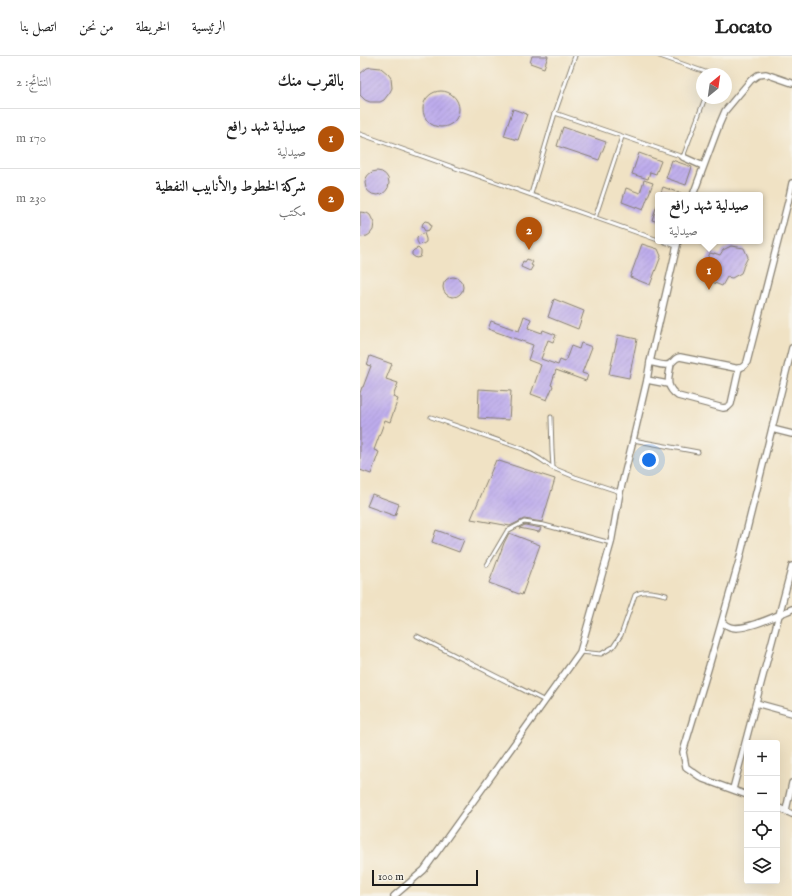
<!DOCTYPE html>
<html lang="ar">
<head>
<meta charset="utf-8">
<style>
  :root { --surface:#fff; --page:#f6f6f6; --text:#222; --muted:#767676; --line:#e0e0e0; --accent:#b45309 }
  body { margin:0; font-family:"IM FELL English",Amiri,serif; background:var(--page); color:var(--text); direction:rtl }
  .controls { position:absolute; right:12px; bottom:12px; display:grid; overflow:hidden; border-radius:4px; box-shadow:0 4px 16px #0002 }
  .controls button { width:36px; height:36px; display:grid; place-items:center; padding:0; border:0; border-bottom:1px solid var(--line); background:var(--surface); color:var(--text); font:20px sans-serif }
  .compass { position:absolute; left:336px; top:12px; width:36px; height:36px; border-radius:50%; background:var(--surface); box-shadow:0 4px 16px #0002; rotate:29deg }
  .scale { position:absolute; left:12px; bottom:10px; width:106px; box-sizing:border-box; padding-left:4px; border:2px solid #1c1c1c; border-top:0; font-size:11px; line-height:14px; white-space:nowrap; color:#1c1c1c; -webkit-text-stroke:3px #f7f3e8; paint-order:stroke }
  .you { position:absolute; left:289px; top:404px; width:14px; height:14px; margin:-10px; border:3px solid #fff; border-radius:50%; background:#1a73e8; box-shadow:0 0 0 6px #1a73e833 }
  .badge { display:grid; place-items:center; width:26px; height:26px; border-radius:50%; background:var(--accent); color:#fff; font-size:13px; font-weight:700 }
  .pin { position:absolute; translate:-50% -33px; filter:drop-shadow(0 1px 2px #0008) }
  .pin::after { content:''; position:absolute; top:21px; width:14px; height:12px; background:inherit; clip-path:polygon(0 0,100% 0,50% 100%) }
  .popup { position:absolute; left:295px; top:136px; width:108px; height:52px; box-sizing:border-box; display:grid; place-content:center; border-radius:4px; background:var(--surface); filter:drop-shadow(0 1px 3px #0005); font-size:13px; white-space:nowrap; color:var(--muted) }
  .popup b { font-size:15px; color:var(--text) }
  .popup::after { content:''; position:absolute; left:50%; top:100%; margin-left:-8px; border:8px solid transparent; border-top-color:var(--surface) }
  .list { margin:0; padding:0; list-style:none }
  h2 { display:flex; justify-content:space-between; align-items:center; height:52px; margin:0; padding:0 16px; font-size:17px }
  h2 small { font-size:13px; font-weight:400; color:var(--muted) }
  .list li { display:grid; grid-template-columns:26px 1fr auto; gap:12px; align-items:center; box-sizing:border-box; height:60px; padding:0 16px; border-top:1px solid var(--line) }
  .list b { display:block; font-size:15px; white-space:nowrap }
  .list p { margin:0; font-size:13px; white-space:nowrap; color:var(--muted) }
  .list em { font-size:13px; font-style:normal; color:var(--muted) }
  .icon { flex:none; width:22px; height:22px; fill:none; stroke:currentColor; stroke-width:2; stroke-linecap:round; stroke-linejoin:round }
  .map { position:relative; flex:none; width:432px; height:840px; overflow:hidden; direction:ltr }
  header { display:flex; align-items:center; gap:24px; box-sizing:border-box; height:56px; padding:0 20px; background:var(--surface); border-bottom:1px solid var(--line) }
  header strong { font-size:19px }
  nav { display:flex; gap:22px; margin-inline-start:auto; font-size:14px }
  main { display:flex }
  aside { flex:1; background:var(--surface) }
  .map>svg:first-child { display:block }
</style>
</head>
<body>
<header>
<strong>Locato</strong>
<nav><a>الرئيسية</a><a>الخريطة</a><a>من نحن</a><a>اتصل بنا</a></nav>
</header>
<main>
<div class="map">
<svg width="432" height="840" viewBox="0 0 432 840">
  <defs>
    <pattern id="building-hatch" width="6" height="6" patternUnits="userSpaceOnUse"><rect width="6" height="6" fill="#bdacec"/><path d="M-1 1l2-2M0 6l6-6M5 7l2-2" fill="none" stroke="#a293ca"/></pattern>
  </defs>
  <rect width="100%" height="100%" fill="#f7f3e8"/>
  <filter id="ink" filterUnits="userSpaceOnUse"><feTurbulence type="fractalNoise" baseFrequency=".025" numOctaves="2"/><feDisplacementMap in="SourceGraphic" scale="8" xChannelSelector="R" yChannelSelector="G"/><feConvolveMatrix kernelMatrix="1 2 1 2 8 2 1 2 1" color-interpolation-filters="sRGB"/></filter>
  <filter id="wash" filterUnits="userSpaceOnUse"><feTurbulence type="fractalNoise" baseFrequency=".012" numOctaves="4" result="noise"/><feDisplacementMap in="SourceGraphic" scale="16" xChannelSelector="R" yChannelSelector="G"/><feGaussianBlur stdDeviation="0.9" result="paint"/><feColorMatrix in="noise" values="0 0 0 0 0 0 0 0 0 0 0 0 0 0 0 0 0 1.4 0 .05"/><feComposite in="paint" operator="in"/></filter>
  <g filter="url(#wash)">
    <rect width="100%" height="100%" fill="#f0e2c4"/>
    <g id="blocks">
      <!-- building -->
      <g fill="url(#building-hatch)">
        <path d="M172 0H188L184 12 170 7Z"/>
        <path d="M11 11 21 12 28 18 31 22 32 32 30 36 24 44 20 46H10L5 44 0 39V18L7 12Z"/>
        <circle cx="81" cy="53" r="18"/>
        <path d="M153 53 167 58 158 84 144 80Z"/>
        <path d="M203 71 246 86 239 104 197 90Z"/>
        <path d="M279 97 301 105 296 118 290 116 288 123 272 118Z"/>
        <path d="M312 104 332 111 326 129 306 122Z"/>
        <circle cx="17" cy="127" r="12"/>
        <path d="M284 124 293 127 283 154 262 146 266 132 280 137Z"/>
        <path d="M303 131 322 138V139H300Z"/>
        <path d="M297 149H298V166L292 164Z"/>
        <path d="M0 156 7 157 10 159 14 167 13 174 10 178 7 180 0 181Z"/>
        <path d="M65 165 69 166 71 170 69 174 65 175 62 170 63 167Z"/>
        <path d="M64 177 66 183V186L63 188 59 189 57 185V182L59 180Z"/>
        <path d="M282 188 298 193 301 200 290 229 270 221Z"/>
        <path d="M371 190 384 192 388 201 383 211V212L381 217 372 222 367 221 362 230 352 226 344 210 350 197 354 198V197L360 199 363 194Z"/>
        <path d="M58 192 61 195V198L60 201 56 202 52 199V196L54 194Z"/>
        <path d="M167 203 173 206 171 209 173 210 170 215 161 211 163 205 165 206Z"/>
        <circle cx="93" cy="231" r="10"/>
        <path d="M194 243 224 255 218 273 188 261Z"/>
        <path d="M164 260 171 263 168 272 182 277 183 274 196 279 193 286 188 284 181 303 198 309 200 304 205 306 211 290 219 293 221 287 232 291 222 317 228 319 226 325 196 314 191 329 193 330 187 344 171 338 181 309 168 304 173 289 128 273 131 265 159 275Z"/>
        <path d="M258 279 277 283 269 322 249 318Z"/>
        <path d="M10 300 32 308 26 323 38 327 33 341 38 343 30 366 25 364 14 394 19 396 11 418 0 414V337L2 331H3L11 310 7 309Z"/>
        <path d="M119 333 151 335 149 364 118 362Z"/>
        <path d="M136 404 195 423 182 466 164 463 150 470 111 463Z"/>
        <path d="M12 438 39 448 35 460 7 450Z"/>
        <path d="M165 469 181 472 179 476 159 472Z"/>
        <path d="M76 474 104 484 99 496 72 486Z"/>
        <path d="M149 477 180 489 162 539 129 527 144 487Z"/>
      </g>
    </g>
  </g>
  <g filter="url(#ink)">
    <use href="#blocks" fill-opacity="0" stroke="#867f70" stroke-width="1"/>
    <g fill="none" stroke-linecap="round" stroke-linejoin="round">
      <defs>
        <g id="lane">
          <path d="M300 0 351 18"/>
          <path d="M195 57 323 101 345 42"/>
          <path d="M0 78 298 184"/>
          <path d="M171 138 195 57 215 0"/>
          <path d="M235 162 262 81"/>
          <path d="M302 185 316 190"/>
          <path d="M71 361 163 393 180 403 193 412 215 421 260 436"/>
          <path d="M191 361 192 395 193 412"/>
          <path d="M273 384 338 396"/>
          <path d="M127 509 147 475 164 466 184 469 251 487"/>
          <path d="M57 580 185 645"/>
          <path d="M220 596 241 598 253 591 261 579 275 539C284 533 296 537 306 539"/>
        </g>
        <g id="street">
          <path d="M323 101 343 110"/>
          <path d="M333 139 359 69 365 55 375 43 391 24 398 19 406 18 432 27"/>
          <path d="M290 306C296 307 305 311 310 308 314 306 314 302 320 301L375 312C381 313 384 311 387 306L428 146 432 127"/>
          <path d="M311 307C309 322 304 330 318 340L363 352 368 351 371 348 379 312"/>
          <path d="M287 324 308 328"/>
          <path d="M412 373 432 378"/>
          <path d="M362 566C364 568 367 570 370 571 384 576 418 559 432 553"/>
          <path d="M396 647 432 657"/>
          <path d="M373 733 432 510"/>
          <path d="M387 739 343 723 326 711 323 696 349 610 379 505 432 292"/>
          <path d="M417 751 432 758"/>
          <path d="M426 754 432 727"/>
          <path d="M34 840 64 814 220 596 251 487 260 436 273 384 287 324 290 306 318 185"/>
        </g>
      </defs>
      <!-- lane casing -->
      <use href="#lane" stroke="#867f70" stroke-width="5"/>
      <!-- street casing -->
      <use href="#street" stroke="#867f70" stroke-width="8"/>
      <!-- lane -->
      <use href="#lane" stroke="#fff" stroke-width="3"/>
      <!-- street -->
      <use href="#street" stroke="#fff" stroke-width="5.5"/>
    </g>
  </g>
</svg>
<div class="controls">
<button>+</button>
<button>−</button>
<button><svg class="icon" aria-label="locate" viewBox="0 0 24 24"><circle cx="12" cy="12" r="6"/><path d="M12 2v4M12 18v4M2 12h4M18 12h4"/></svg></button>
<button><svg class="icon" aria-label="layers" viewBox="0 0 24 24"><path d="M12 4l9 5-9 5-9-5zM3 14l9 5 9-5"/></svg></button>
</div>
<svg class="compass" viewBox="-18 -18 36 36"><path d="M0-13l5 13h-10z" fill="#e53935"/><path d="M0 13l5-13h-10z" fill="#767676"/></svg>
<div class="scale">100 m</div>
<div class="you"></div>
<div class="pin badge" style="left:349px;top:234px">1</div>
<div class="popup"><b>صيدلية شهد رافع</b>صيدلية</div>
<div class="pin badge" style="left:169px;top:194px">2</div>
</div>
<aside>
<h2>بالقرب منك<small>النتائج: 2</small></h2>
<ul class="list">
<li><span class="badge">1</span><div><b>صيدلية شهد رافع</b><p>صيدلية</p></div><em>170 m</em></li>
<li><span class="badge">2</span><div><b>شركة الخطوط والأنابيب النفطية</b><p>مكتب</p></div><em>230 m</em></li>
</ul>
</aside>
</main>
</body>
</html>
